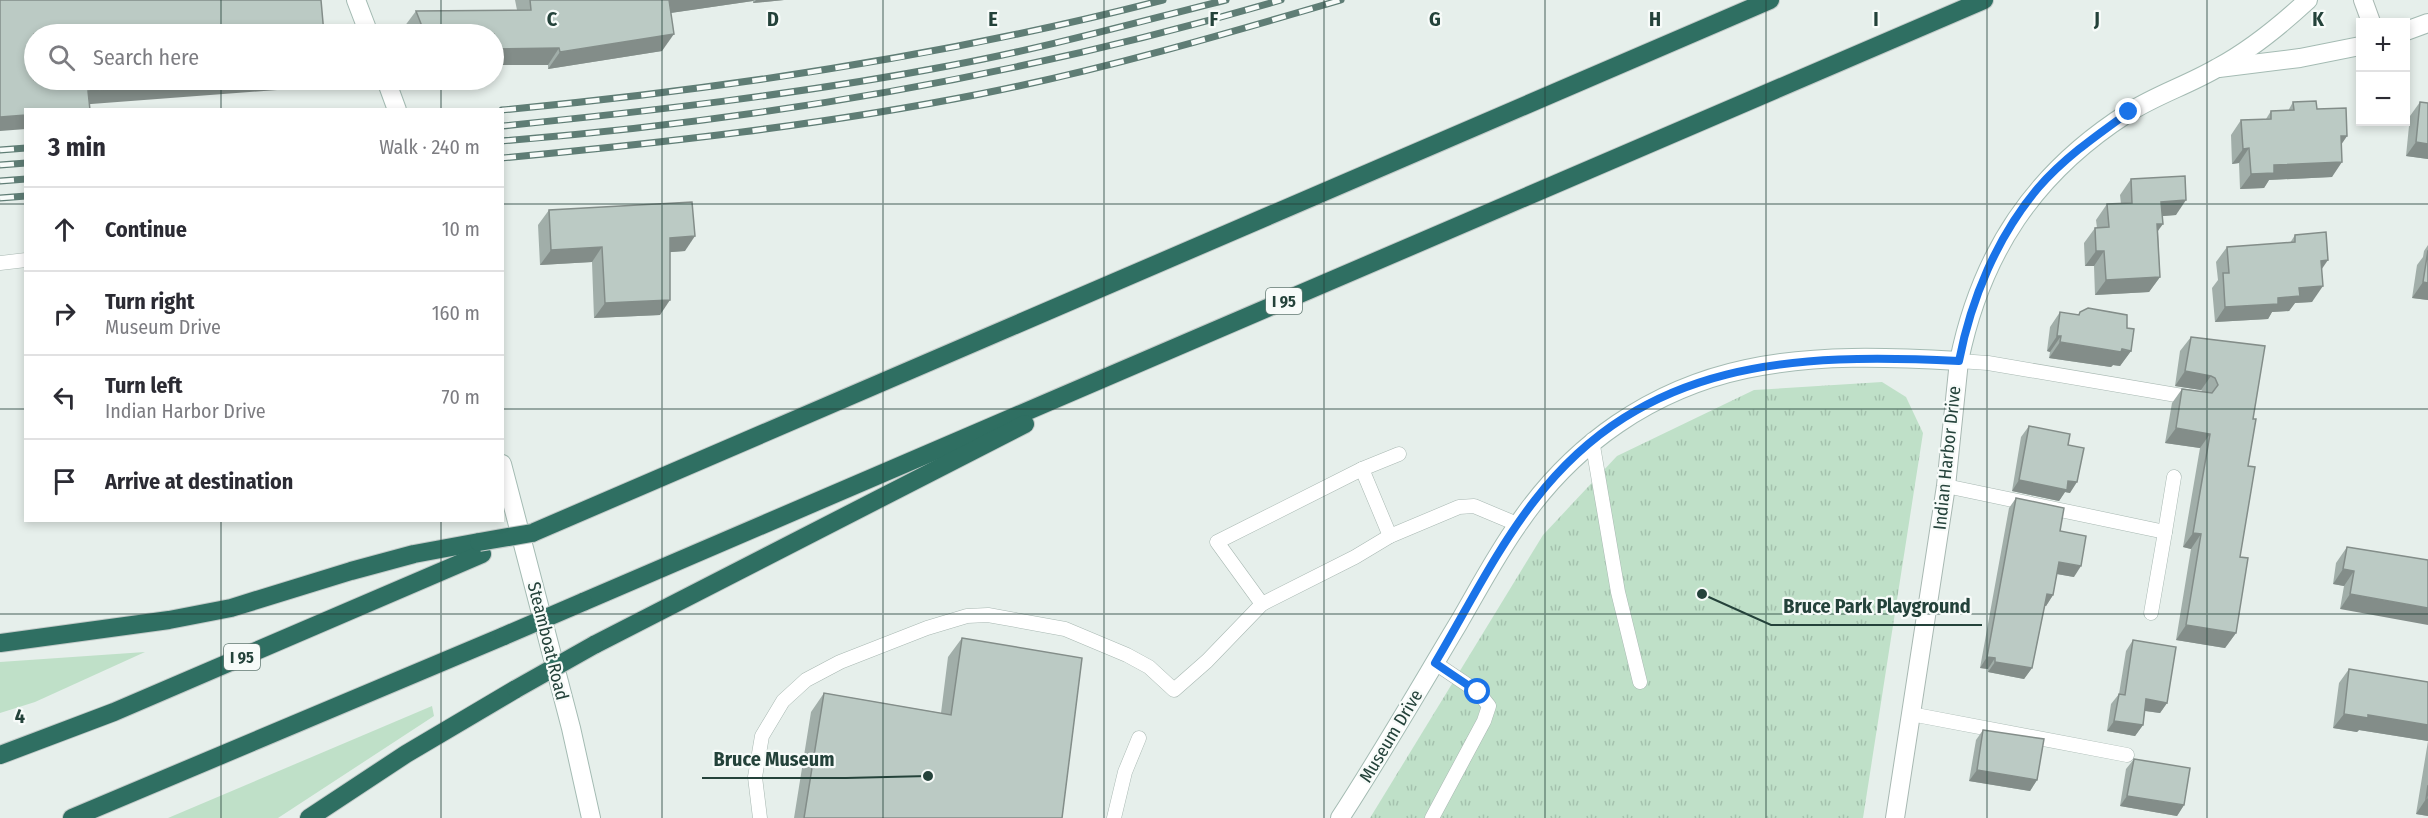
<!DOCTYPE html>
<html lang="en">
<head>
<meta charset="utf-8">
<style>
  :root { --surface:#fff; --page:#f7f7f7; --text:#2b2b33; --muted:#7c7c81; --line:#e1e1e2 }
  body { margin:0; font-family:"Fira Sans Condensed",sans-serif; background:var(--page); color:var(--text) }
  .controls { position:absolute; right:18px; top:18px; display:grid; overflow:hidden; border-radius:0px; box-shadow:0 3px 9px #0003 }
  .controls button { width:54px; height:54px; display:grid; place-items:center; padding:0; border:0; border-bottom:2px solid var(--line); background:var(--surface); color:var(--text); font:30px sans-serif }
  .stop { position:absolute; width:18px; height:18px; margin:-14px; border:4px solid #1a73e8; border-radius:50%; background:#fff }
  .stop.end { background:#1a73e8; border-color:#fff; box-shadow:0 2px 6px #0008 }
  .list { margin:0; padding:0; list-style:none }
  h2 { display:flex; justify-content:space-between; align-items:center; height:78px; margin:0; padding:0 24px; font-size:26px }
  h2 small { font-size:20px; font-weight:400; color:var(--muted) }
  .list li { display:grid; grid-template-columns:39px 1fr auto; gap:18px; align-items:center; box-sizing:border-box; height:84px; padding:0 24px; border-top:2px solid var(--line) }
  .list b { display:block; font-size:22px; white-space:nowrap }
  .list p { margin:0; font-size:20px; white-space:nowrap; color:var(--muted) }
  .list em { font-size:20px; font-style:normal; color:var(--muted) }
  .icon { flex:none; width:33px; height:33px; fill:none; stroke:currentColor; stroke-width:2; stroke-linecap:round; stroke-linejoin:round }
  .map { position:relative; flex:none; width:2428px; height:818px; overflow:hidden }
  .search { position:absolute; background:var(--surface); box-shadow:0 3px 9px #0003; left:24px; top:24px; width:480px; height:66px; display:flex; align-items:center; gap:15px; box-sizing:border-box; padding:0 21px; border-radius:33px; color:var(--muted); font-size:22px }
  .panel { position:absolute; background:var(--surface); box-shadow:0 3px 9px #0003; left:24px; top:108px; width:480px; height:414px; border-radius:0px }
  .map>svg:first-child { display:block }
</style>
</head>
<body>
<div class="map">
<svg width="2428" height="818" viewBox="0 0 2428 818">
  <defs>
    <pattern id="park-tufts" width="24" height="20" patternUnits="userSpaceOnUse" patternTransform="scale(1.5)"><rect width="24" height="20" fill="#bfe0c8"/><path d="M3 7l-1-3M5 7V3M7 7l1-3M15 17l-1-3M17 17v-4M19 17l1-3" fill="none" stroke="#a4c1ad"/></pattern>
  </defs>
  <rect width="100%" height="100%" fill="#e6efeb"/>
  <!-- grass -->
  <g fill="#bfe0c8">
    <path d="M145 652 35 702 0 713V662Z"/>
    <path d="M432 706 434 716 278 818H168Z"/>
  </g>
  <!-- park -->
  <path fill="url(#park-tufts)" d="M1882 382 1906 397 1923 433 1863 818H1370L1543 535 1617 456 1754 390Z"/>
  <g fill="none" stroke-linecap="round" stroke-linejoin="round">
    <defs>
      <g id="lane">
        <path d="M0 263 26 260"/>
        <path d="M1959 361 1988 363 2194 398"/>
        <path d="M1592 440 1618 592 1640 682"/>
        <path d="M1362 469 1390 536"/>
        <path d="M1946 486 2165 532 2174 477"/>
        <path d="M1262 604 1217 542 1362 469 1399 454"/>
        <path d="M2151 613 2165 532"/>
        <path d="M1911 714 2127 755"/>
        <path d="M760 818 755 777 762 736 783 701 806 680 840 662 927 628 967 616 988 615 1065 629 1127 655 1149 667 1174 690 1207 661 1262 604 1355 557 1390 536 1459 507 1474 506 1517 524"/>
        <path d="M1114 818 1125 772 1139 738"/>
        <path d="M1432 818 1484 721 1489 706 1478 692 1435 663"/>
      </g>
      <g id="street">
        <path d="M2363 0 2371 22"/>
        <path d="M1895 818 1946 486 1959 361"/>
      </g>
      <g id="secondary">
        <path d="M356 0 369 34"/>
        <path d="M2406 31 2428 23"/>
        <path d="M2219 68 2300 58 2360 46"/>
        <path d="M386 80 397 110"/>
        <path d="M502 464 571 728 591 818"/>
        <path d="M1340 818C1381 755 1419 689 1458 624 1478 590 1496 555 1519 523 1573 444 1652 389 1746 369 1815 354 1889 357 1959 361 1981 253 2034 173 2128 113 2156 95 2188 85 2217 68 2249 51 2282 24 2308 0"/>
      </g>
      <g id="highway">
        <path d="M532 533 1770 0"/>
        <path d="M583 602 1984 0"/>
        <path d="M0 643 169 620 231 608 351 571 414 554 479 542"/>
        <path d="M594 645 1025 424"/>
        <path d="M0 755 114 712 482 554"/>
        <path d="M72 818 504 636"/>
        <path d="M309 818 406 754 516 689"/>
      </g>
    </defs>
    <!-- lane casing -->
    <use href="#lane" stroke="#a8b8b2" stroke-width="15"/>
    <!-- street casing -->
    <use href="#street" stroke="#a8b8b2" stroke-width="20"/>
    <!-- secondary casing -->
    <use href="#secondary" stroke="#a4bbb3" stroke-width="20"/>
    <!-- highway casing -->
    <use href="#highway" stroke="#c2cac8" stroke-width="20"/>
    <!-- lane -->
    <use href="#lane" stroke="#fff" stroke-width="14"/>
    <!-- street -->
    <use href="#street" stroke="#fff" stroke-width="18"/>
    <!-- secondary -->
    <use href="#secondary" stroke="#fff" stroke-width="18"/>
    <!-- highway -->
    <use href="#highway" stroke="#2f6f62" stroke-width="18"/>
    <defs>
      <g id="rail">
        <path d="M502 110C726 89 946 56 1163 0"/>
        <path d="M502 126C652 111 801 94 948 66 1041 49 1134 23 1226 0"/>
        <path d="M502 141C764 120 1029 74 1281 0"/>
        <path d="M0 150 26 148"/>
        <path d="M502 158C662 143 823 125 980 94 1102 70 1222 35 1341 0"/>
        <path d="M0 165 26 163"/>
        <path d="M0 181 26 179"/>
        <path d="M0 198 26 196"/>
      </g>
    </defs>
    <!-- rail casing -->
    <use href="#rail" stroke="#5f7d75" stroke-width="7"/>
    <!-- rail -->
    <use href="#rail" stroke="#f7fbf9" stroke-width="4.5" stroke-dasharray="14" stroke-linecap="butt"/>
    <defs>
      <g id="highway-bridge">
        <path d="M479 542 532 533"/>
        <path d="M504 636 583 602"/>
        <path d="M516 689 594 645"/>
      </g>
    </defs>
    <!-- highway-bridge casing -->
    <use href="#highway-bridge" stroke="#c2cac8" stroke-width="20" stroke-linecap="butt"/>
    <!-- highway-bridge -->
    <use href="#highway-bridge" stroke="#2f6f62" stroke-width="18"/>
  </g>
  <!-- wall -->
  <g fill="#a1aea9">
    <path d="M515 0H784L753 3V1L670 13 662 51 548 69V65H494V34H407L404 27 416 11 517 10Z"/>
    <path d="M2293 102 2317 109 2347 136 2341 144 2332 177 2269 180 2264 188 2240 189 2239 163 2232 164 2231 135 2241 120 2266 119 2271 111H2288Z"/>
    <path d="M2420 102 2428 159 2406 156 2410 116Z"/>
    <path d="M2131 179 2176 215 2162 216 2158 231 2160 277 2149 292 2095 295 2094 266H2085L2084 243 2095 228H2097L2096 220 2107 204H2121L2120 195Z"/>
    <path d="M549 210 685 251 670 252 660 315 594 318 592 262 540 265 538 225Z"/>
    <path d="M2295 235 2322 269 2312 302 2295 303 2289 311 2272 312 2268 319 2215 322 2212 288 2218 280 2216 262 2227 247 2290 243Z"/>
    <path d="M2428 245V300L2412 298 2417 265 2423 257 2424 251Z"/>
    <path d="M2060 312 2078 315 2080 312 2127 328 2131 351 2120 366 2113 365 2111 367 2049 358 2050 352 2047 351 2050 327Z"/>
    <path d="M2191 337 2253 419 2240 557 2236 633 2225 648 2176 640 2191 549 2183 547 2200 448 2165 443 2172 403 2182 389 2204 392 2201 390 2175 386 2180 351Z"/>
    <path d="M2029 426 2068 445 2070 493 2065 492 2059 501 2012 491 2021 437Z"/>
    <path d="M2016 498 2060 531 2074 577 2057 574 2053 595 2046 606 2045 605 2032 668 2024 679 1988 672V669L1980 668 2009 508Z"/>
    <path d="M2347 547 2428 560 2340 609 2344 586 2333 584 2336 563Z"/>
    <path d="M962 638 1062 818H794L811 712 824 693 941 713 948 657Z"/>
    <path d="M2133 640 2167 703 2160 713 2145 711 2143 725 2135 736 2107 731 2111 704 2119 694 2126 651Z"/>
    <path d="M2349 669 2428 682V816L2416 814 2428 741 2359 730 2357 732 2333 728 2339 683Z"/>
    <path d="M1983 730 2037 780 2030 791 1969 781 1976 740Z"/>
    <path d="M2134 759 2184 805 2177 816 2120 806 2126 769Z"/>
  </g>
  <!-- shaded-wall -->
  <g fill="#838d89">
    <path d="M667 0H754L753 1 657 15Z"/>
    <path d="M756 0H784L753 3Z"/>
    <path d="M674 34 662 51 548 69 560 52Z"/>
    <path d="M559 48 548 65H494V49Z"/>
    <path d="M234 80H322L317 87 78 105 88 91Z"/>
    <path d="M26 115V129L0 131V117Z"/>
    <path d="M2341 136H2347L2337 151Z"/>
    <path d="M2416 142 2428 144V159L2406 156Z"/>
    <path d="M2249 148 2239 163 2232 164 2243 149Z"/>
    <path d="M2342 162 2332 177 2269 180 2264 188 2240 189 2251 174 2274 165Z"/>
    <path d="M2186 200 2176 215 2151 217 2161 202Z"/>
    <path d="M2157 224H2163L2152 239Z"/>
    <path d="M695 236 685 251 659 253 670 238Z"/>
    <path d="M602 247 592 262 540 265 551 250Z"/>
    <path d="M2096 251H2104L2094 266H2085Z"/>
    <path d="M2328 260 2317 276 2321 261Z"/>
    <path d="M2160 277 2149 292 2095 295 2106 280Z"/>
    <path d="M2423 282 2428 283V300L2412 298Z"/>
    <path d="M2323 286 2312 302 2295 303 2289 311 2272 312 2268 319 2215 322 2225 307 2278 298 2299 288Z"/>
    <path d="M670 300 660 315 594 318 605 303Z"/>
    <path d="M2057 336H2061L2050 352 2047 351Z"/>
    <path d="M2060 342 2131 351 2120 366 2113 365 2111 367 2049 358Z"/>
    <path d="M2185 371 2211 376 2201 390 2175 386Z"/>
    <path d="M2176 428 2210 434 2200 448 2165 443Z"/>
    <path d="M2019 480 2068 481 2077 482 2070 493 2065 492 2059 501 2012 491Z"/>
    <path d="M2193 533 2201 534 2191 549 2183 547Z"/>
    <path d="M2059 562 2081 566 2074 577 2051 573Z"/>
    <path d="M2343 569 2354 571 2344 586 2333 584Z"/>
    <path d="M2047 594 2053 595 2046 606 2040 605Z"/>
    <path d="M2350 594 2428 608V625L2340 609Z"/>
    <path d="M2186 625 2236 633 2225 648 2176 640Z"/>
    <path d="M1987 657 1995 658 1988 669 1980 668Z"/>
    <path d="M1995 662 2032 668 2024 679 1988 672Z"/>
    <path d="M2146 699 2167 703 2160 713 2139 710Z"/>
    <path d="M2344 714 2368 715 2428 725V741L2359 730 2357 732 2333 728Z"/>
    <path d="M2114 721 2143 725 2135 736 2107 731Z"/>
    <path d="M1977 770 2037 780 2030 791 1969 781Z"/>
    <path d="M2127 796 2184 805 2177 816 2120 806Z"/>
    <path d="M2426 799 2428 800V816L2416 814Z"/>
  </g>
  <!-- building -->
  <g fill="#bbcac4" stroke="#838d89" stroke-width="1.5">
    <path d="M0 0H321L324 34H34V80H234L88 91 90 110H26V115L0 117Z"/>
    <path d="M530 0H669L674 34 560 52 559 48 494 49V34H425L416 11 531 10Z"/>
    <path d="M2316 101 2317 109 2346 108 2347 136H2341L2342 162 2274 165V173L2251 174 2249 148 2243 149 2241 120 2271 119V111L2294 110 2293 102Z"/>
    <path d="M2420 102 2428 103V144L2416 142Z"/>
    <path d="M2185 176 2186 200 2161 202 2163 224H2157L2160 277 2106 280 2104 251H2096L2095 228 2109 227 2107 204 2132 203 2131 179Z"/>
    <path d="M692 202 695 236 670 238V300L605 303 602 247 551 250 549 210Z"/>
    <path d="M2326 232 2328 260 2321 261 2323 286 2299 288 2300 296 2278 298V304L2225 307 2223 273H2229L2227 247 2295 242V235Z"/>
    <path d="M2428 250V283L2423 282Z"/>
    <path d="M2088 308 2127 315V328L2134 329 2131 351 2122 349 2121 352 2060 342 2061 336H2057L2060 312 2079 315 2080 312Z"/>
    <path d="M2191 337 2265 346 2253 419H2256L2248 466 2255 467 2240 557 2248 558 2236 633 2186 625 2201 534 2193 533 2210 434 2176 428 2182 389 2212 393 2218 385 2215 378 2211 376 2185 371Z"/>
    <path d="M2029 426 2070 434 2068 445 2084 448 2077 482 2068 481 2067 490 2019 480Z"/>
    <path d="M2016 498 2064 508 2060 531 2086 536 2081 566 2059 562 2053 595 2047 594 2032 668 1995 662V658L1987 657Z"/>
    <path d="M2347 547 2428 560V608L2350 594 2354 571 2343 569Z"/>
    <path d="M962 638 1082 658 1062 818H804L824 693 951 715Z"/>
    <path d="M2133 640 2176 647 2167 703 2146 699 2143 725 2114 721 2119 694 2125 695Z"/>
    <path d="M2349 669 2428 682V725L2368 715V718L2344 714Z"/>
    <path d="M1983 730 2044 739 2037 780 1977 770Z"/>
    <path d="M2134 759 2190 768 2184 805 2127 796Z"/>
    <path d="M2428 785V800L2426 799Z"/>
  </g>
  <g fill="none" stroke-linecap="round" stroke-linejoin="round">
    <!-- route -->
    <path stroke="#1a73e8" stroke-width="8" d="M1478 692 1435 663C1467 609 1496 550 1535 500 1644 359 1795 353 1959 361 1971 299 1997 237 2038 188 2064 158 2097 135 2129 112"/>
  </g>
  <!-- grid -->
  <path fill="none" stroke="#24423a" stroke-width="1.5" stroke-opacity="0.55" d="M221 0V34M441 0V34M662 0V818M883 0V818M1104 0V818M1324 0V818M1545 0V818M1766 0V818M1987 0V818M2207 0V818M221 80V110M441 80V110M0 204H26M502 204H2428M0 409H26M502 409H2428M221 520V818M441 520V818M0 614H2428"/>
  <g text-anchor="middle" stroke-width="4.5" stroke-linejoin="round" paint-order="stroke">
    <!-- shield labels -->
    <g fill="#f7fbf9" stroke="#637a73" stroke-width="1.5">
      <rect x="1266" y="288" width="36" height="26" rx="4.5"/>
      <rect x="224" y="644" width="36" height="26" rx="4.5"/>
    </g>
    <g font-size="16" font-weight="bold" fill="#24423a">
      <text x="1284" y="307">I 95</text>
      <text x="242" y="663">I 95</text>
    </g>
    <!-- street labels -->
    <g font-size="18" fill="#24423a" stroke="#f7fbf9">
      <text transform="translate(1947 458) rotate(-84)" y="6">Indian Harbor Drive</text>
      <text transform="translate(548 641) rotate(76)" y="6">Steamboat Road</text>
      <text transform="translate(1391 736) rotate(-59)" y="6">Museum Drive</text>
    </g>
  </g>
  <g font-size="20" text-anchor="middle" font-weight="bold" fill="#24423a" stroke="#f7fbf9" stroke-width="4.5" stroke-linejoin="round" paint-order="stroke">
    <text x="552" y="26">C</text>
    <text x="773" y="26">D</text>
    <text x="993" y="26">E</text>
    <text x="1214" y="26">F</text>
    <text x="1435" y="26">G</text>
    <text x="1655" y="26">H</text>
    <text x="1876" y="26">I</text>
    <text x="2097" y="26">J</text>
    <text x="2318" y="26">K</text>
    <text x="20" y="723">4</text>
  </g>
  <!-- callouts -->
  <path fill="none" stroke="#24423a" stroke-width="2" d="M1702 594L1771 625H1982M928 776L846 778H702"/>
  <g fill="#24423a" stroke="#f7fbf9" stroke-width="2">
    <circle cx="1702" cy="594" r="6"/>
    <circle cx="928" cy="776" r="6"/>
  </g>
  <g font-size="20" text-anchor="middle" font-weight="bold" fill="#24423a" stroke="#f7fbf9" stroke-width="4.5" stroke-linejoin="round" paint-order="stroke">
    <text x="1877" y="613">Bruce Park Playground</text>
    <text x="774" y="766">Bruce Museum</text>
  </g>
</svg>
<div class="controls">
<button>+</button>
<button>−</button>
</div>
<div class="stop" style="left:1478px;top:692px"></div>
<div class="stop end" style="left:2129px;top:112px"></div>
<div class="search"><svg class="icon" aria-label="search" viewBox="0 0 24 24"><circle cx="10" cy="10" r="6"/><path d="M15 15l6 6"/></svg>Search here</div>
<section class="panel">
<h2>3 min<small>Walk · 240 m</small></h2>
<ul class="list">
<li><svg class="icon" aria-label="ahead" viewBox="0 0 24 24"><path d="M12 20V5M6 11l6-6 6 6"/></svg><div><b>Continue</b></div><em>10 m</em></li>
<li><svg class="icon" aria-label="right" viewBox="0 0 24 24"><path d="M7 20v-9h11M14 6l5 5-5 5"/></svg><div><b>Turn right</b><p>Museum Drive</p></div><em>160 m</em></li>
<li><svg class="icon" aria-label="left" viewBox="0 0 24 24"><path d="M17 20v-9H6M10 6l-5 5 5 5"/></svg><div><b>Turn left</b><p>Indian Harbor Drive</p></div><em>70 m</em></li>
<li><svg class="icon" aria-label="arrive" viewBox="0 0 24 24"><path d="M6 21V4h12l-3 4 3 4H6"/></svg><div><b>Arrive at destination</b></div></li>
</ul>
</section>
</div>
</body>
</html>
